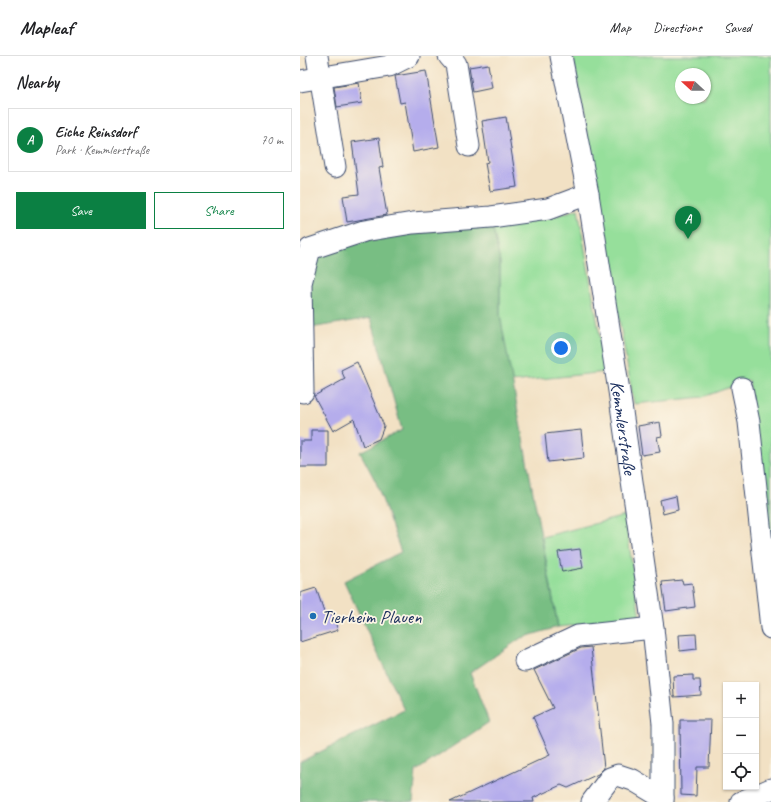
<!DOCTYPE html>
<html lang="en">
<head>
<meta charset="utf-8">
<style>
  :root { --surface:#fff; --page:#f6f6f6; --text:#202124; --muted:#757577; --line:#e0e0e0; --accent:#0b8043 }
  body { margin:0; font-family:Caveat,sans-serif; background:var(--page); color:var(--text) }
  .controls { position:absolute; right:12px; bottom:12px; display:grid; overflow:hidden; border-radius:0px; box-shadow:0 1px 3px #0004 }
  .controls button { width:36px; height:36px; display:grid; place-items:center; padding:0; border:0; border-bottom:1px solid var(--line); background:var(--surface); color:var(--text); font:20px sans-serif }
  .compass { position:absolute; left:375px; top:12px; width:36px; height:36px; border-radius:50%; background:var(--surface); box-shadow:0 1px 3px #0004; rotate:291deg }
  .you { position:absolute; left:261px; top:292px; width:14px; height:14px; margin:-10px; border:3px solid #fff; border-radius:50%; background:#1a73e8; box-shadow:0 0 0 6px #1a73e833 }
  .badge { display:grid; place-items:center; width:26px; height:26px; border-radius:50%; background:var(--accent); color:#fff; font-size:13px; font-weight:700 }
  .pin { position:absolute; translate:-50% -33px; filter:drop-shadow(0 1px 2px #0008) }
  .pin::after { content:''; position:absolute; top:21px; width:14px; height:12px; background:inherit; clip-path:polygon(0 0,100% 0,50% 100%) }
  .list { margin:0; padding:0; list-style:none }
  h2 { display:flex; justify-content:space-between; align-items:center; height:52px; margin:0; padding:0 16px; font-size:17px }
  h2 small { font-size:13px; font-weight:400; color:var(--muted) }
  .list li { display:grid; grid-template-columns:26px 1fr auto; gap:12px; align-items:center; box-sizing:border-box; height:64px; margin:0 8px 8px; padding:0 8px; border:1px solid var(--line); border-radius:0px }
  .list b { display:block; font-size:15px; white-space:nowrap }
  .list p { margin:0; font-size:13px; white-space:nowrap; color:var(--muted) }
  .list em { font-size:13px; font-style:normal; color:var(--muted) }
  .actions { display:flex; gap:8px; padding:12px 16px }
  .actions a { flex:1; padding:9px 0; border:1px solid var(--accent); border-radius:0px; text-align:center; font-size:14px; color:var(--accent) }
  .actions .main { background:var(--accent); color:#fff }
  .icon { flex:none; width:22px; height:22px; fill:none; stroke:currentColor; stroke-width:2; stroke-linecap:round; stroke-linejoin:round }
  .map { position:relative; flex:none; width:471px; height:746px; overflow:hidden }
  header { display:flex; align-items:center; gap:24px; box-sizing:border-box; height:56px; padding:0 20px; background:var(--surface); border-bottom:1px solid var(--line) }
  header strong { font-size:19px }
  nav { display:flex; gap:22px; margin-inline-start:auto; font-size:14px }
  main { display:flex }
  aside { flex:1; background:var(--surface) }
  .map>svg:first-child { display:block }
</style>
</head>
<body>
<header>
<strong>Mapleaf</strong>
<nav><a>Map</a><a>Directions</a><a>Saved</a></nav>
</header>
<main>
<aside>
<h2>Nearby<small></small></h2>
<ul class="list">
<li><span class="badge">A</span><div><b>Eiche Reinsdorf</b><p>Park · Kemmlerstraße</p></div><em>70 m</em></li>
</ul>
<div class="actions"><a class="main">Save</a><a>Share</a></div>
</aside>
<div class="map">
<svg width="471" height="746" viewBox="0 0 471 746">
  <rect width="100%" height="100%" fill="#fcf5e5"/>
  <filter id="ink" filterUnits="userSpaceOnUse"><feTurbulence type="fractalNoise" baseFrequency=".025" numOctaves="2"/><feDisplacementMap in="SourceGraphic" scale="8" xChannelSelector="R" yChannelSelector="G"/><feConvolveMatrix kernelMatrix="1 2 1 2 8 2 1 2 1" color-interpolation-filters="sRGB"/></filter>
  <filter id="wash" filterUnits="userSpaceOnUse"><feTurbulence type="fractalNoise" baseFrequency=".012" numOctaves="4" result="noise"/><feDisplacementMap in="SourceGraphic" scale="16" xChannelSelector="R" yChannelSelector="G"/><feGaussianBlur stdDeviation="0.9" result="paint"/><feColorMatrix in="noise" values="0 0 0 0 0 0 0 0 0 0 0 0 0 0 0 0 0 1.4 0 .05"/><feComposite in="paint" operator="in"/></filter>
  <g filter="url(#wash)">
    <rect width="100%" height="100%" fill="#f2e1c4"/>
    <!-- green -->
    <g fill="#96df9b" stroke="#58877c" fill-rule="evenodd">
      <path d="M273 0H471V502L468 503 449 324 403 341 334 348ZM381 18H405V42H381Z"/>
      <path d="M278 153 306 316 211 326 200 259V206L192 168 246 163Z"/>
      <path d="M325 460 340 563 258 571 242 481Z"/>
    </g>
    <!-- forest -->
    <path fill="#78be83" stroke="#4a7670" d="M192 168 200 206V259L258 571 221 582 170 617 189 666 116 715 113 746H0V706L104 654 44 525 101 496 76 426 60 396 102 374 71 262 10 272 2 201 80 181Z"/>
    <g id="blocks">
      <!-- building -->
      <g fill="#b5adec">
        <path d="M188 8 192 32 173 36 169 11Z"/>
        <path d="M126 15 139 91 113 96 105 46 100 47 95 20Z"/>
        <path d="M59 27 62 47 37 51 34 31Z"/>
        <path d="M206 61 217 131 190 135 185 107 188 106 182 65Z"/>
        <path d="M79 82 83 111 79 112 87 159 47 166 43 140 59 138 52 86Z"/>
        <path d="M57 306 84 370 79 383 63 390 54 363 33 375 14 340 45 323 41 314Z"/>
        <path d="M360 366 362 380 357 381 360 396 342 399 338 370Z"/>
        <path d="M11 374H28V411H0V385H11Z"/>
        <path d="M281 374 284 402 248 406 245 378Z"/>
        <path d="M376 440 378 454 363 458 360 444Z"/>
        <path d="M280 493 283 512 262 516 258 496Z"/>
        <path d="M382 524 383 528 392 527 395 551 366 555 362 526Z"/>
        <path d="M16 532 26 561 32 558 38 574 0 586V537Z"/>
        <path d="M396 578 397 593 380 595 379 579Z"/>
        <path d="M291 591 304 712 298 718 268 732 261 729 233 742 234 746H150L250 699 233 661 253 652 234 614 281 592Z"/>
        <path d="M393 619V624H400L401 639 374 641 373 620Z"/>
        <path d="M380 664H411L409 711H397L396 740 381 739Z"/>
      </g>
    </g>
  </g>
  <g filter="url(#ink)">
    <use href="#blocks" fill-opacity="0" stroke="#3b4a6d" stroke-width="1"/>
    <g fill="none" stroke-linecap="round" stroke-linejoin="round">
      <defs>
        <g id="minor">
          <path d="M17 0 35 111"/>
          <path d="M149 0 156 8 169 90"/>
          <path id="s1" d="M261 0 288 138 319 335 353 572 363 668V746"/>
          <path d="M0 25 89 10 109 0"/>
          <path d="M442 332 449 366 471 572"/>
          <path d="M3 336 1 227 10 193 64 175 113 167 191 161 248 153 288 138"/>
          <path d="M225 605 278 580 353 572"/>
          <path d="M292 746 310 722 318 719 333 724 363 742"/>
          <path d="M441 746 471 733"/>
        </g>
      </defs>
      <!-- minor casing -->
      <use href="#minor" stroke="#3b4a6d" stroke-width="23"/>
      <!-- minor -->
      <use href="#minor" stroke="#fff" stroke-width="21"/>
    </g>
  </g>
  <!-- markers -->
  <circle fill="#1f6fb2" stroke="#fcf5e5" stroke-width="1.5" cx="13" cy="560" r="4"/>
  <g text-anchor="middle" stroke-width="3.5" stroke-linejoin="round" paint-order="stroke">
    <!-- street labels -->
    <g font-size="19" fill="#1b2f5e" stroke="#fcf5e5">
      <text dy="7" stroke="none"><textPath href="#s1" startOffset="377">Kemmlerstraße</textPath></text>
    </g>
    <!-- poi labels -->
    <g font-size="19" fill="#1b2f5e" stroke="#fcf5e5" text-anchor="start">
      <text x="21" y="567">Tierheim Plauen</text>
    </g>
  </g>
</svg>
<div class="controls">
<button>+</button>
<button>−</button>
<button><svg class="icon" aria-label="locate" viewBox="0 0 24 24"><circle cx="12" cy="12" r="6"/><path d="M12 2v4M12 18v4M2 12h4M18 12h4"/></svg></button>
</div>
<svg class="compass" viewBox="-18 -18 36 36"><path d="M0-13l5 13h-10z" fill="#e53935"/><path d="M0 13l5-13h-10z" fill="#757577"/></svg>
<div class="you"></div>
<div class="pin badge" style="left:388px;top:183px">A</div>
</div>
</main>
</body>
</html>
